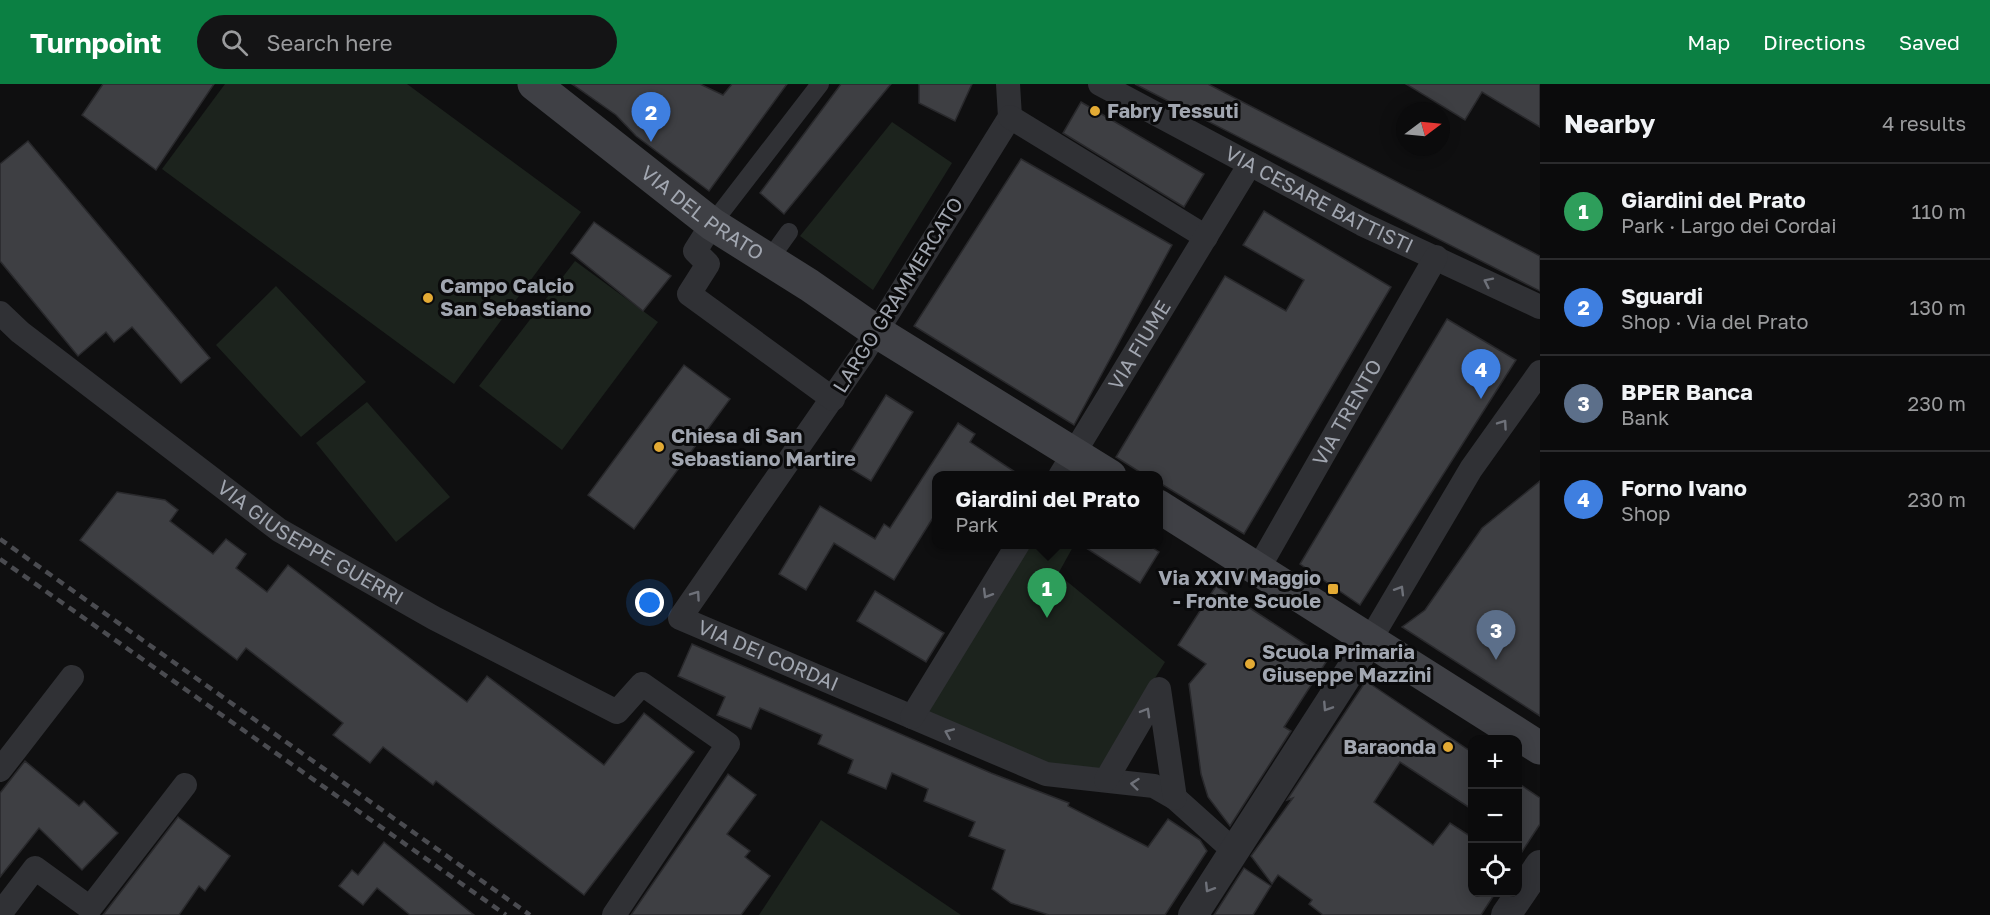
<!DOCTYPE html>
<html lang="en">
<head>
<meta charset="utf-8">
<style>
  :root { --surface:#0b0b0c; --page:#141415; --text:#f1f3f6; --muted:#9a9b9d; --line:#2b2b2d; --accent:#0b8043 }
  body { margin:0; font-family:"Golos Text",sans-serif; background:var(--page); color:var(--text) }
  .controls { position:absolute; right:18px; bottom:18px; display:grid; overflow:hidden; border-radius:12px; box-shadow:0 3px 15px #0003 }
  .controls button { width:54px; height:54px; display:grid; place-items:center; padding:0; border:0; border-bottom:2px solid var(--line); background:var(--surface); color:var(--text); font:30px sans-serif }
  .compass { position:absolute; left:1396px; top:18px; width:54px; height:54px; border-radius:50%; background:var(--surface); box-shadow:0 3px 15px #0003; rotate:74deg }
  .you { position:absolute; left:650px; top:519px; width:21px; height:21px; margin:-15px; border:4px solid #fff; border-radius:50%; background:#1a73e8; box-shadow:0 0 0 9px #1a73e833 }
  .badge { display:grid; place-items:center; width:39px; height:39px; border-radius:50%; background:var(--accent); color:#fff; font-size:20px; font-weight:700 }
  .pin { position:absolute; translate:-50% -50px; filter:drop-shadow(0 2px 3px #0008) }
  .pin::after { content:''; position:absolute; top:32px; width:21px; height:18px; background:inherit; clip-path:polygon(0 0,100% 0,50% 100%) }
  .popup { position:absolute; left:932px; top:387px; width:231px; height:78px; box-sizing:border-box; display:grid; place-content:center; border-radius:12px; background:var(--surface); filter:drop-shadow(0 2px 4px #0005); font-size:20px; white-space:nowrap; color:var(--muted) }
  .popup b { font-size:22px; color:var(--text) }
  .popup::after { content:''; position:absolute; left:50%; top:100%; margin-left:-12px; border:12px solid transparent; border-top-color:var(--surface) }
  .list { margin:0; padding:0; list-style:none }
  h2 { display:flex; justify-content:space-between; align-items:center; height:78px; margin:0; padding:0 24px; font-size:26px }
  h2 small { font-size:20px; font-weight:400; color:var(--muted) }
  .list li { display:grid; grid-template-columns:39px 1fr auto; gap:18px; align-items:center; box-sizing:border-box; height:96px; padding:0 24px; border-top:2px solid var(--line) }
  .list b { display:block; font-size:22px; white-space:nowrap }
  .list p { margin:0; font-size:20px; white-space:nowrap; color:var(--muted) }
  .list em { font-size:20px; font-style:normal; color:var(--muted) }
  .icon { flex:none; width:33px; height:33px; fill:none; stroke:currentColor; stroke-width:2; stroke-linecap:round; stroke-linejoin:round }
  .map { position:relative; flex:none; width:1540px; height:831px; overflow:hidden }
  header { display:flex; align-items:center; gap:36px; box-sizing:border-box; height:84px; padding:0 30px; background:var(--accent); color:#fff }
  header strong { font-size:28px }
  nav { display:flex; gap:33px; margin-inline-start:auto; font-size:21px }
  .search { width:420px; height:54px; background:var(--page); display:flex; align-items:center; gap:15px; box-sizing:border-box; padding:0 21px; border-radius:33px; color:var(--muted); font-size:22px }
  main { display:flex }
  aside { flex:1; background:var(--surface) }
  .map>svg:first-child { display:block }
</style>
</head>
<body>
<header>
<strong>Turnpoint</strong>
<div class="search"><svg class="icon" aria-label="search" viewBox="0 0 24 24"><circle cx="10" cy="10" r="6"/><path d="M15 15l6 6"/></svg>Search here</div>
<nav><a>Map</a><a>Directions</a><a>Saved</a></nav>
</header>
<main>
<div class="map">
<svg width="1540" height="831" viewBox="0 0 1540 831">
  <rect width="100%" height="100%" fill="#0f0f10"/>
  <!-- green -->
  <g fill="#1c231d">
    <path d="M225 0H407L581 128 454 300 162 85Z"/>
    <path d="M892 38 952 79 873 206 800 152Z"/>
    <path d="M575 177 658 238 562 366 479 302Z"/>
    <path d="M276 202 366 298 301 353 216 261Z"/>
    <path d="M367 318 450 413 396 458 316 359Z"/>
    <path d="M1027 461H1074L1058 490 1165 578 1096 690 1047 684 925 630Z"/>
    <path d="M821 736 961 831H759Z"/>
  </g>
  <!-- building -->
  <g fill="#3e3f43" stroke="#29292c" stroke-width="1.5">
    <path d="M103 0H214L156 86 82 31Z"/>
    <path d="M572 0H700L723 11 732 0H787L709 107 636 52 616 31Z"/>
    <path d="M841 0H891L784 130 760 109Z"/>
    <path d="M919 0H972L955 37 919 19Z"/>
    <path d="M1135 0H1208L1540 172V207Z"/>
    <path d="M1406 0H1540V43L1482 8 1465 36Z"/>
    <path d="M1081 18 1204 90 1184 123 1063 49Z"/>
    <path d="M28 57 210 274 181 299 132 243 114 258 106 248 78 272 0 177V80Z"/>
    <path d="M1021 75 1172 161 1074 341 914 242Z"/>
    <path d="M1264 127 1391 203 1244 450 1158 398V392H1146L1116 373 1225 192 1286 227 1304 196 1243 161Z"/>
    <path d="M594 138 671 192 643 227 571 169Z"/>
    <path d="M1447 235 1516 276 1360 521 1300 480Z"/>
    <path d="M684 281 730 315 634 445 588 411Z"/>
    <path d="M886 311 913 328 871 397 843 380Z"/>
    <path d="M958 339 975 350 970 358 1021 392H936V429L894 496 834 459 806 506 779 490 820 422 875 455 884 440 890 444Z"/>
    <path d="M1540 397V632L1402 543 1425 526 1482 444Z"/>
    <path d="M117 408 165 416 178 426 170 437 213 470 226 455 246 470 236 484 267 508 288 481 467 618 487 592 604 681 644 629 694 668 584 811 436 697 433 701 383 663 370 679 333 651 343 639 246 564 237 576 80 456Z"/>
    <path d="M1080 460H1147L1159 468 1140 499Z"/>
    <path d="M1216 502 1328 575 1284 643 1291 647 1230 742 1208 713 1201 690 1189 600 1206 580 1178 561Z"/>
    <path d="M875 507 944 549 926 578 857 537Z"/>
    <path d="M692 560 991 689 1069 719 1068 722 1148 763 1168 735 1200 756 1207 767 1165 831H1049L1011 819 992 805 1005 766 969 752 975 738 924 717 928 705 892 689 886 705 848 689 853 676 818 660 822 651 760 624 751 645 717 631 725 613 678 592Z"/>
    <path d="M1366 597 1473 669V726L1400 678 1374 718 1433 761 1450 739 1473 754V808H1496L1481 831H1323L1309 820 1312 816 1278 791 1272 800 1251 772 1293 714 1287 716Z"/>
    <path d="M25 677 79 722 84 717 118 749 82 786 39 744 0 793V709Z"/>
    <path d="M728 690 756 711 727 750 750 767 745 773 770 792 741 831H631Z"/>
    <path d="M1518 699 1540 714V740L1518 774Z"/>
    <path d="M178 733 230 772 205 807 199 802 179 831H103Z"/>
    <path d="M384 758 474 831H410L377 804 363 821 339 802 352 786 358 791Z"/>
    <path d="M1244 784 1271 802 1253 831H1214Z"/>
  </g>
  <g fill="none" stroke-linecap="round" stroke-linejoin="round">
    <!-- pedestrian -->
    <g stroke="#303135" stroke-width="18">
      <path d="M712 140 820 0"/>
      <path d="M769 176 789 148"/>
    </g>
    <!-- minor -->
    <g stroke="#303135" stroke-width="24">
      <path id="s1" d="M1008 0 1010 33 862 271 680 534 1046 690 1154 702 1175 714 1233 766"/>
      <path id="s2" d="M1100 0 1362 140 1540 223"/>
      <path d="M1010 33 1206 153"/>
      <path d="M712 140 695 167 708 180 689 210 833 315"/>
      <path id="s3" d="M0 229 20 248 279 446 434 534 617 628 642 600 728 660 614 831"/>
      <path id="s4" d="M1060 392 1250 80"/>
      <path id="s5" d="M1258 485 1436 173"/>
      <path d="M1370 556 1471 385 1540 288"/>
      <path d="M912 633 1018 460"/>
      <path d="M0 686 72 593"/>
      <path d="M1106 696 1159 605 1175 714"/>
      <path d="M0 830 35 784 90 824 185 701"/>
    </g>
    <!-- tertiary -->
    <g stroke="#303135" stroke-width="30">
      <path d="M1193 831 1370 556"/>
      <path d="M1506 831 1540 781"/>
    </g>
    <!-- secondary -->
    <g stroke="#3f4045" stroke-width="33">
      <path id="s6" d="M534 0 712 140 809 201 877 248 1110 392"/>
      <path d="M1158 422 1540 664"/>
    </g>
    <!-- rail -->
    <g stroke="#4a4b50" stroke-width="4.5" stroke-dasharray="8 6" stroke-linecap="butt">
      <path d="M0 455 530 831"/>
      <path d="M0 475 506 831"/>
    </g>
  </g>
  <!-- one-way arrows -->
  <defs><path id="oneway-chevron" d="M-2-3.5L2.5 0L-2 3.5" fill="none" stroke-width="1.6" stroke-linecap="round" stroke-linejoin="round" transform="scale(1.5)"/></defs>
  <g stroke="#6e7179">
    <use href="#oneway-chevron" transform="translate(1488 198) rotate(-154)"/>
    <use href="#oneway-chevron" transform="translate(1503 340) rotate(-55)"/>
    <use href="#oneway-chevron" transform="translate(1400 506) rotate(-59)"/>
    <use href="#oneway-chevron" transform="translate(987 510) rotate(121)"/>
    <use href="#oneway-chevron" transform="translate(696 511) rotate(-55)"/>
    <use href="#oneway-chevron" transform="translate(1327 623) rotate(123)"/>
    <use href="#oneway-chevron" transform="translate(1146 628) rotate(-60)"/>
    <use href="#oneway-chevron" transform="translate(949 649) rotate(-157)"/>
    <use href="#oneway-chevron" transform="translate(1135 700) rotate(-174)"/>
    <use href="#oneway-chevron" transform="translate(1209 804) rotate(122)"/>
  </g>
  <!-- markers -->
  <g fill="#e3aa34" stroke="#0a0a0b" stroke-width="2">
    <circle cx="1095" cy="27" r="6"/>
    <circle cx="428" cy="214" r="6"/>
    <circle cx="659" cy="363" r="6"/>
    <rect x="1327" y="499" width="12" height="12" rx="3"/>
    <circle cx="1250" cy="580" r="6"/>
    <circle cx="1448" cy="663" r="6"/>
  </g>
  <g text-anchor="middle" stroke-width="6" stroke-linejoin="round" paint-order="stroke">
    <!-- poi labels -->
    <g font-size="20" font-weight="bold" fill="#a1a6b0" stroke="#0a0a0b" text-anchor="start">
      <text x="1107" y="34">Fabry Tessuti</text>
      <text x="440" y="209">Campo Calcio<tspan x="440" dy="23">San Sebastiano</tspan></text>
      <text x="671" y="359">Chiesa di San<tspan x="671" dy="23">Sebastiano Martire</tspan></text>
      <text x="1321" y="501" text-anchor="end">Via XXIV Maggio<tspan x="1321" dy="23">- Fronte Scuole</tspan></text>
      <text x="1262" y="575">Scuola Primaria<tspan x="1262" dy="23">Giuseppe Mazzini</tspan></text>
      <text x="1436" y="670" text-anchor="end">Baraonda</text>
    </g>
    <!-- street labels -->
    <g font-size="20" fill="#a1a6b0" stroke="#0a0a0b">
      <text dy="7" stroke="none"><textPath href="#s2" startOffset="248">VIA CESARE BATTISTI</textPath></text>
      <text dy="7" stroke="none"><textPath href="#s6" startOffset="212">VIA DEL PRATO</textPath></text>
      <text transform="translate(898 211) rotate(-58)" y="7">LARGO GRAMMERCATO</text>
      <text dy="7" stroke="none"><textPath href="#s4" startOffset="153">VIA FIUME</textPath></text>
      <text dy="7" stroke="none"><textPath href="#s5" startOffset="180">VIA TRENTO</textPath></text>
      <text dy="7" stroke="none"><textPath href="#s3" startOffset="387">VIA GIUSEPPE GUERRI</textPath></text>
      <text dy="7" stroke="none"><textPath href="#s1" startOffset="729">VIA DEI CORDAI</textPath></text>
    </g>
  </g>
</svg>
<div class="controls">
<button>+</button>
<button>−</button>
<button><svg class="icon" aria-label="locate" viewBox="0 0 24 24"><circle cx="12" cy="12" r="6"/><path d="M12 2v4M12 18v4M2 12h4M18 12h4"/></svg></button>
</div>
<svg class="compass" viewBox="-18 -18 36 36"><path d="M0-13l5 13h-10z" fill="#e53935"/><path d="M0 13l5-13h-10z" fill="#9a9b9d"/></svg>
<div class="you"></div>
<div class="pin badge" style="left:1047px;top:534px;background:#2e9e5b">1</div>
<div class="popup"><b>Giardini del Prato</b>Park</div>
<div class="pin badge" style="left:651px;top:58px;background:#3f7fe0">2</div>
<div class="pin badge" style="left:1496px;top:576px;background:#5c6f8a">3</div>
<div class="pin badge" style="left:1481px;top:315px;background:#3f7fe0">4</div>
</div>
<aside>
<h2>Nearby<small>4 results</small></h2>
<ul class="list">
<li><span class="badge" style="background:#2e9e5b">1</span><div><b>Giardini del Prato</b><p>Park · Largo dei Cordai</p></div><em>110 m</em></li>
<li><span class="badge" style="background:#3f7fe0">2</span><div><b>Sguardi</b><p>Shop · Via del Prato</p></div><em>130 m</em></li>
<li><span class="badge" style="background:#5c6f8a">3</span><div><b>BPER Banca</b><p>Bank</p></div><em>230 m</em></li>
<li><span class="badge" style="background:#3f7fe0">4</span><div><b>Forno Ivano</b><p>Shop</p></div><em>230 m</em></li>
</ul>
</aside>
</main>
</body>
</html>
